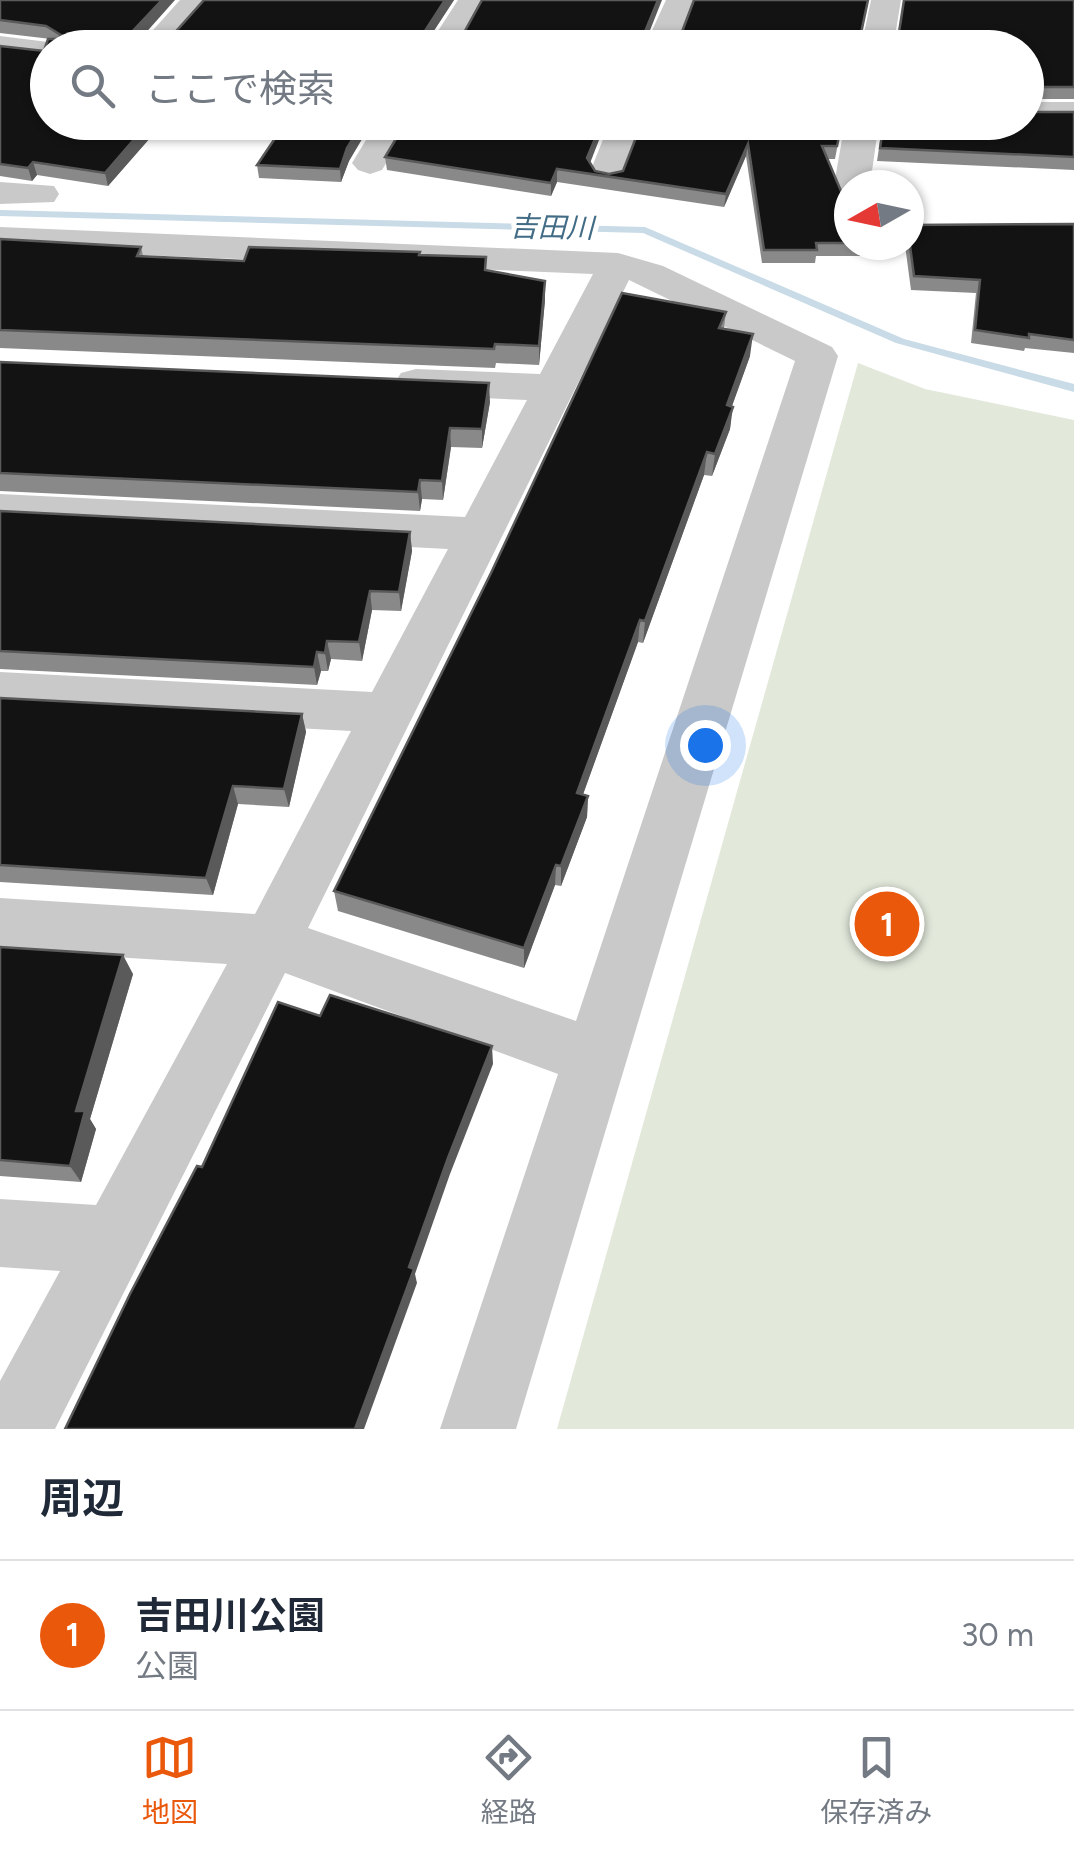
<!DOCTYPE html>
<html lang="ja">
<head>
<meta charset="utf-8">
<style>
  :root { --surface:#fff; --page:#f6f6f7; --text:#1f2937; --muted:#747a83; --line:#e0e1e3; --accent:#ea580c }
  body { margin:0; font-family:Figtree,"Noto Sans JP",sans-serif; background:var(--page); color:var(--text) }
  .compass { position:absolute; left:834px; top:170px; width:90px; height:90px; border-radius:50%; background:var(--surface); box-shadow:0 2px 8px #0004; rotate:261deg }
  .you { position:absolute; left:705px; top:745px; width:35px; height:35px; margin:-25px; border:8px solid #fff; border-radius:50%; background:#1a73e8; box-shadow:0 0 0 15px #1a73e833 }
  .badge { display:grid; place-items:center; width:65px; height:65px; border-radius:50%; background:var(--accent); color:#fff; font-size:32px; font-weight:700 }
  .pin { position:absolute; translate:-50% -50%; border:5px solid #fff; box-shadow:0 2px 10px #0006 }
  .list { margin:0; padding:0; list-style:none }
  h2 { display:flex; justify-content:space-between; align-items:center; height:130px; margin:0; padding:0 40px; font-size:42px }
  h2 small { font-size:32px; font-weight:400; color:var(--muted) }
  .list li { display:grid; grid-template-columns:65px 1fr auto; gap:30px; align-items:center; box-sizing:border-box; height:150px; padding:0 40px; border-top:2px solid var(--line) }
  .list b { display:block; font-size:38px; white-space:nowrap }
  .list p { margin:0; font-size:32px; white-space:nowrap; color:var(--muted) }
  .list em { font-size:32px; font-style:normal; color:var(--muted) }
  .icon { flex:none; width:55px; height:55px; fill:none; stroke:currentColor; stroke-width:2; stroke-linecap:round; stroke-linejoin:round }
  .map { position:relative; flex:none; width:1074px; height:1429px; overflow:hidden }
  .search { position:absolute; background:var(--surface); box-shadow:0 2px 8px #0004; left:30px; right:30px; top:30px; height:110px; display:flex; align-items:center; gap:25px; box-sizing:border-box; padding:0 35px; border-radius:55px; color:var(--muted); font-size:38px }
  .sheet { height:280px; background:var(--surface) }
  nav { display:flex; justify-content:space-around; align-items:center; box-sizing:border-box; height:140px; border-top:2px solid var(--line); background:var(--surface); font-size:28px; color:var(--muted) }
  nav a { display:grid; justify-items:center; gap:5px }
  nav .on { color:var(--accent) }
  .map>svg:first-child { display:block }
</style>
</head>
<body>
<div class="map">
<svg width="1074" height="1429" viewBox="0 0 1074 1429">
  <rect width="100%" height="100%" fill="#fff"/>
  <!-- green -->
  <path fill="#e2e9db" d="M858 363 925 389 1074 420V1429H557Z"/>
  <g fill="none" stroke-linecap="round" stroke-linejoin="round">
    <!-- stream -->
    <path fill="#c8dbe7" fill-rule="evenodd" d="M0 210 645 227 904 339 1074 384V392L896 343 643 233 0 216Z"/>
    <!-- minor -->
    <g fill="#c9c9c9" fill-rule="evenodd">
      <path d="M180 0H212L170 48H137Z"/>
      <path d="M458 0H488L458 48H427Z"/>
      <path d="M666 0H696L676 48H644Z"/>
      <path d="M871 0H901L893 48H861Z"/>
      <path d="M0 36 48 42 61 48H48V60L0 54Z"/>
      <rect x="1026" y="102" width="48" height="20"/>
      <path d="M377 122H411L382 170 370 174 358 170 352 163Z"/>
      <path d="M610 122H644L621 180 608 183 595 180 590 172Z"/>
      <path d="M845 122H879L870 185H849V195L839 193 834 185Z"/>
      <path d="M0 182 54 186 59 194 54 202 0 204Z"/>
      <path d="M0 227 618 253 663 266 832 347 838 356 516 1429H440L558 1074 285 973 55 1429H0V1381L60 1271 0 1267V1199L96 1205 227 964 0 950V898L255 914 351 731 0 712V672L372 692 448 549 0 526V494L465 517 527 400 416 395 401 391 395 382 401 373 416 369 540 374 593 274 0 249ZM629 280 795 361 576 1021 308 928Z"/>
    </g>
  </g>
  <!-- wall -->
  <g fill="#898989">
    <path d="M0 0 141 38H170L204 0H454L429 38 897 39 1074 0V99H1027V112H1074V170L877 161 883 122H1026V48H48L164 122 108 186 37 175 32 181 0 176V46L44 51 51 39 0 33Z"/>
    <path d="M251 122H372L349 161 341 182 259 178 257 165 283 127Z"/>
    <path d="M842 122 835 159H827L849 210V245H863L860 256H816L815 263H762L746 156 724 207 557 182 551 196 387 170 385 157 590 163 595 171 609 174Z"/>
    <path d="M1074 224V353L1025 348 1024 351 971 343 976 293 911 290 905 245H909V225Z"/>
    <path d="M0 239 141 247 143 256 244 261 420 255 486 257V270L545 300 539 365 496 363 495 368 0 348Z"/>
    <path d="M726 312 724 328 750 356 732 406 730 429 712 476 704 475 643 643 638 642 583 794 588 796 587 817 561 886 555 885 524 968 338 911 334 891Z"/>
    <path d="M0 362 490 402 482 448 451 447 443 500 422 499 420 511 0 491Z"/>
    <path d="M0 511 410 532 412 551 401 611 372 610 362 661 331 659 328 671H321L317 685 0 669Z"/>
    <path d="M0 698 302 714 306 732 289 807 238 804 213 895 0 882Z"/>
    <path d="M0 947 133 974 90 1119 96 1129 81 1182 0 1176Z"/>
  </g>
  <!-- shaded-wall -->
  <g fill="#5a5a5a">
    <path d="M162 0H175L134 46 131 33Z"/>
    <path d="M445 0H454L424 46 423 34Z"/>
    <path d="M658 0H662L643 48 642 39Z"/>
    <path d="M149 122H164L108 186 105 173Z"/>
    <path d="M363 122H372L349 161 341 182 340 169 347 148Z"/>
    <path d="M602 122H606L587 171V158Z"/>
    <path d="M748 144 746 156 724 207 726 194Z"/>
    <path d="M33 162 37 175 32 181 28 168Z"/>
    <path d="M557 169V182L551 196V183Z"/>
    <path d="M545 281V300L539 365V346Z"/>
    <path d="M753 334 750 356 724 428 727 405Z"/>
    <path d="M489 383 490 402 482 448V429Z"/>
    <path d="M733 407 730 429 712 476 715 454Z"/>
    <path d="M450 428 451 447 443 500 442 481Z"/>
    <path d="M707 452 704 475 643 643 645 621Z"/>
    <path d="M420 480 422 499 420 511 418 492Z"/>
    <path d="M410 532 412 551 401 611 399 592Z"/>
    <path d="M370 591 372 610 362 661 359 642Z"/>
    <path d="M640 620 638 642 576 814 577 793Z"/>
    <path d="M327 641 331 659 328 671 325 653Z"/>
    <path d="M317 652 321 671 317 685 314 667Z"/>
    <path d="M302 714 306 732 289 807 284 789Z"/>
    <path d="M233 786 238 804 213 895 206 878Z"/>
    <path d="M588 796 587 817 561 886V866Z"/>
    <path d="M556 865 555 885 524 968V948Z"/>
    <path d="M123 955 133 974 90 1119 96 1129 81 1182 70 1166 76 1111Z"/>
    <path d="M492 1046 493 1064 450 1174 415 1274 417 1283 364 1429H355L409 1267 448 1158Z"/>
  </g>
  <!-- building -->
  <g fill="#131313" stroke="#5a5a5a" stroke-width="2.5">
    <path d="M0 0H162L131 33 132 38H170L204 0H445L423 34 424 39 461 38 482 0H658L642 39 680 37 694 0H868L860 38 898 39 904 0H1074V87H1027V112H1074V157L880 148 884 122H1026V48H48V122H149L105 173 33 162 28 168 0 164V46L44 51 48 39H58L61 35 46 26 0 20Z"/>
    <path d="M286 122H363L347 148 340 169 257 165Z"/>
    <path d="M406 122H602L587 158 595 171 609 174 623 171 642 122H842L837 146H822L849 210V243H816L817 250H764L748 144 726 194 557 169 551 183 385 157Z"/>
    <path d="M1074 224V340L1029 334V338L975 330 980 280 914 276 909 238V225Z"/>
    <path d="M0 239 141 247 137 256 244 261 249 247 420 252 419 255 486 257 485 270 545 281 539 346 495 344 494 349 0 330Z"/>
    <path d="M622 293 726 312 719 328 753 334 727 405 733 407 715 454 707 452 645 621 640 620 577 793 588 796 561 866 556 865 524 948 334 891 491 573Z"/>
    <path d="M0 362 489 383 482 429 450 428 442 481 420 480 418 492 0 473Z"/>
    <path d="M0 511 410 532 399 592 370 591 359 642 327 641 325 653 317 652 314 667 0 651Z"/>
    <path d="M0 698 302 714 284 789 233 786 206 878 0 865Z"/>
    <path d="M0 947 123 955 76 1111H85L70 1166 0 1160Z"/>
    <path d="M330 995 492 1046 448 1158 409 1267 414 1269 355 1429H65L130 1294 197 1166 202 1167 278 1002 320 1016Z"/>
  </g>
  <g text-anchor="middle" stroke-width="10" stroke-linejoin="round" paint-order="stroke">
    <!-- far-water labels -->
    <g font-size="28" font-style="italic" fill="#426c86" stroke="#fff">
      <text transform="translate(552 227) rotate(1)" y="10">吉田川</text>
    </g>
  </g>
</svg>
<svg class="compass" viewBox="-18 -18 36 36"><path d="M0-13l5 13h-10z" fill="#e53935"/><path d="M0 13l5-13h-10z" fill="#747a83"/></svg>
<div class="you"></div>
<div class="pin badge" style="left:887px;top:924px">1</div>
<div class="search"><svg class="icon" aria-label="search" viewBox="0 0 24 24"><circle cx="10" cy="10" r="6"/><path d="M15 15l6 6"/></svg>ここで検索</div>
</div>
<section class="sheet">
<h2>周辺<small></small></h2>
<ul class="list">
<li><span class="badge">1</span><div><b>吉田川公園</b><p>公園</p></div><em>30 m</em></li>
</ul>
</section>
<nav>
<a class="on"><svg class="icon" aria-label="map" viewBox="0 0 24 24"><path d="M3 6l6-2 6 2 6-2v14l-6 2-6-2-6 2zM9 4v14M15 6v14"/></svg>地図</a>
<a><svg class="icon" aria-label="directions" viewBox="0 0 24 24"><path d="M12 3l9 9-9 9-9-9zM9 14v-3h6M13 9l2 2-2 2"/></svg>経路</a>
<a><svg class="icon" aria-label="saved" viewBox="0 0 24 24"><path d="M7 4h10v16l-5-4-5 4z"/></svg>保存済み</a>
</nav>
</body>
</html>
